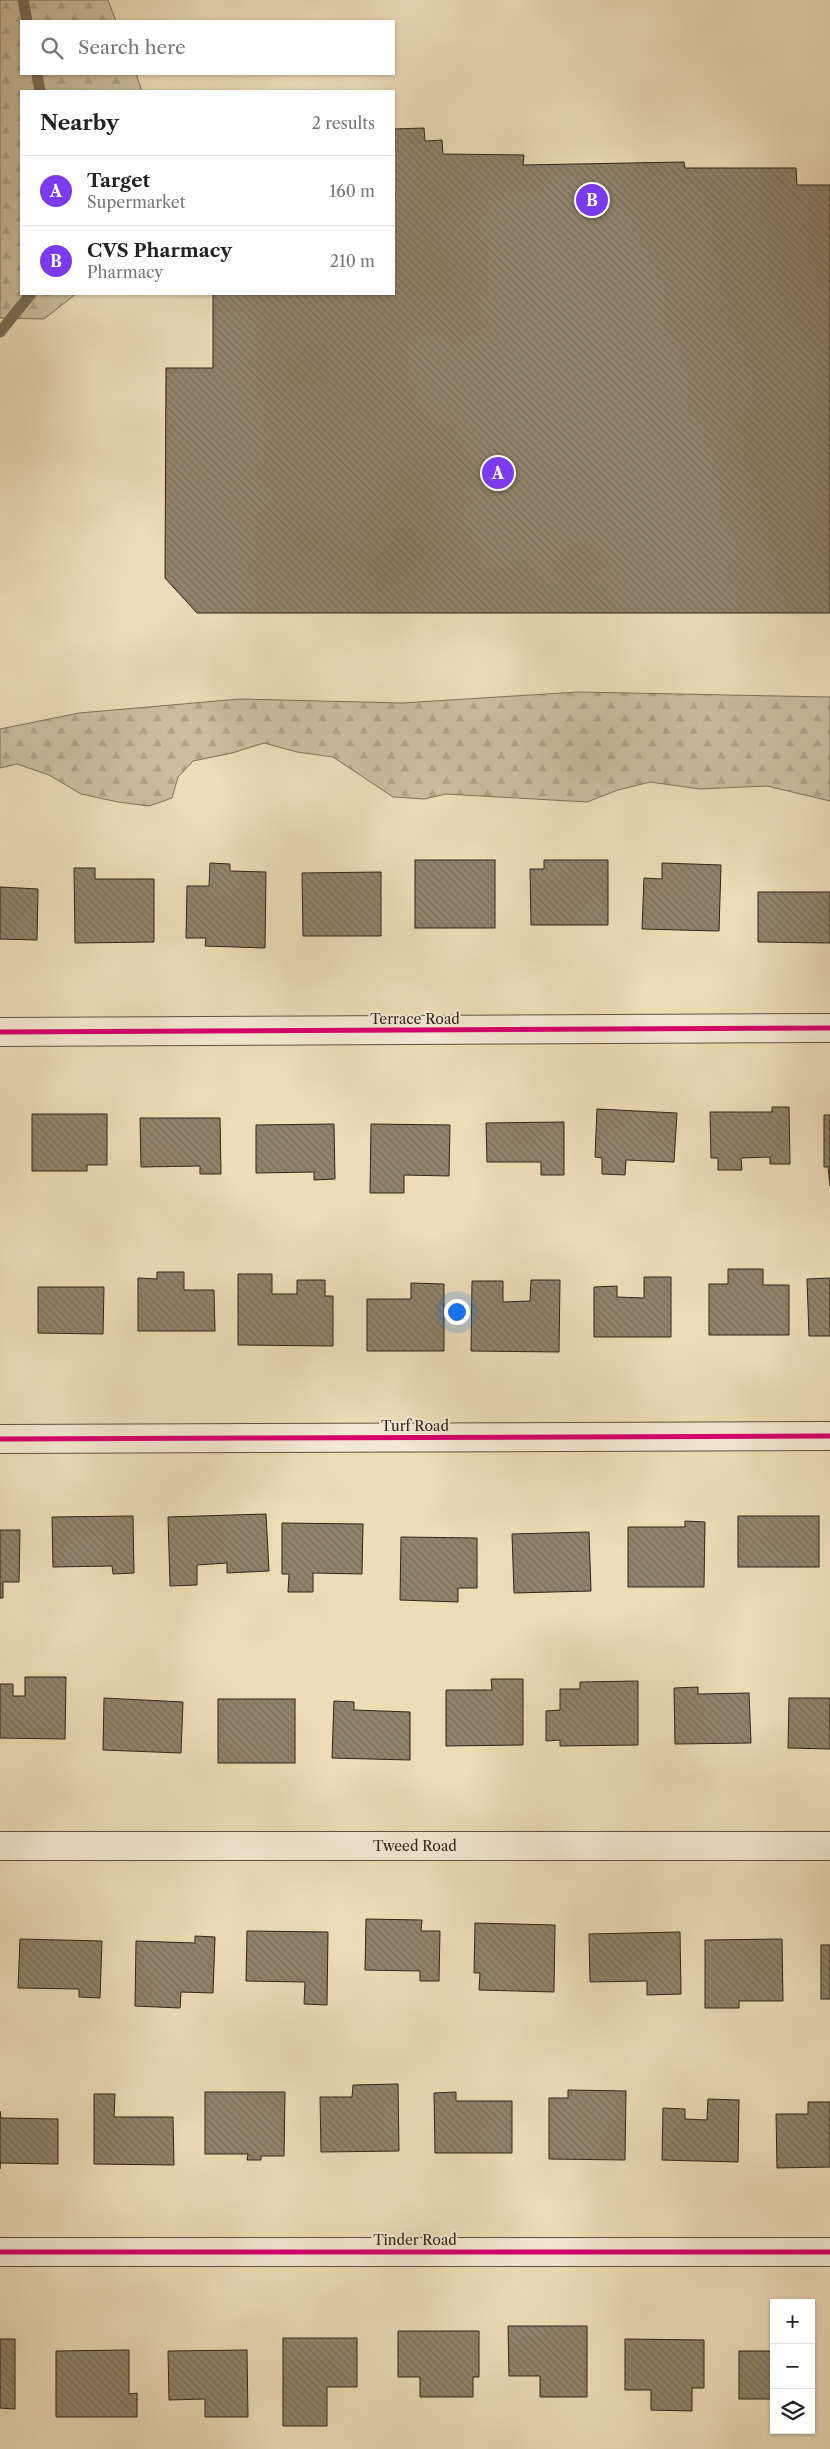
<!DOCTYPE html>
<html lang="en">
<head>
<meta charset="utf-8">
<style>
  :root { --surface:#fff; --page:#f6f6f6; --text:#222; --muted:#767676; --line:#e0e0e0; --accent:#7c3aed }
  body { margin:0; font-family:"Libre Caslon Text",serif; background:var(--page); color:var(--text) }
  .controls { position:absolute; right:15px; bottom:15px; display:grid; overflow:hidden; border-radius:0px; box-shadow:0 1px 4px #0004 }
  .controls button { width:45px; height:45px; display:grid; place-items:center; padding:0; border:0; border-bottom:1px solid var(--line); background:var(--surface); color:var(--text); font:25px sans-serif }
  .you { position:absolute; left:456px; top:1311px; width:18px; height:18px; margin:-12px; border:4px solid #fff; border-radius:50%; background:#1a73e8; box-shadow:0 0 0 8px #1a73e833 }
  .badge { display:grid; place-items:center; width:32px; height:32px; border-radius:50%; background:var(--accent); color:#fff; font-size:16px; font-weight:700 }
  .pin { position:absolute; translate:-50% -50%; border:2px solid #fff; box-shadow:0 1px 5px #0006 }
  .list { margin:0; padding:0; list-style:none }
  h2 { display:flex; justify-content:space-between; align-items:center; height:65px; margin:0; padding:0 20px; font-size:21px }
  h2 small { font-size:16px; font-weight:400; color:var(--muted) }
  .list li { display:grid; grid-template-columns:32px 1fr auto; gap:15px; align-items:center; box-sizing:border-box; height:70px; padding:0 20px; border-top:1px solid var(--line) }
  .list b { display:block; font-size:19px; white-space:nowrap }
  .list p { margin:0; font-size:16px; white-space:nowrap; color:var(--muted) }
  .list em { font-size:16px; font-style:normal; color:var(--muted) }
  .icon { flex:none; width:28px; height:28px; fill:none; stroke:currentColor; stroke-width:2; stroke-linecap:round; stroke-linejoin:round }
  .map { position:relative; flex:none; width:830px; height:2449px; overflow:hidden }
  .search { position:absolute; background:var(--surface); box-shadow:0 1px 4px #0004; left:20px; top:20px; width:375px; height:55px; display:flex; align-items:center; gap:12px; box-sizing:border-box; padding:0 18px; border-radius:0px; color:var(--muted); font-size:19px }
  .panel { position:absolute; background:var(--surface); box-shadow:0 1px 4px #0004; left:20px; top:90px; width:375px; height:205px; border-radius:0px }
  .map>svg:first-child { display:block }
</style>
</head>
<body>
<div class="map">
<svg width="830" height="2449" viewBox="0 0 830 2449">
  <defs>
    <pattern id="forest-firs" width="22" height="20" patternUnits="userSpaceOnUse" patternTransform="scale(1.25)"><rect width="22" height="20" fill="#ccbd9d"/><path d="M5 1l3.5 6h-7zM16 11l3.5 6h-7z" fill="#b0a287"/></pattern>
    <pattern id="building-back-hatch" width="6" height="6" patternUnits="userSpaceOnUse" patternTransform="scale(1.25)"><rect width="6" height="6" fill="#91846c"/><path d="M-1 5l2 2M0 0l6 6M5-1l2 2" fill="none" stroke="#776c58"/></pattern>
  </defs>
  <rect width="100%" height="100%" fill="#ecdcb8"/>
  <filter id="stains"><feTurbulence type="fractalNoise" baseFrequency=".004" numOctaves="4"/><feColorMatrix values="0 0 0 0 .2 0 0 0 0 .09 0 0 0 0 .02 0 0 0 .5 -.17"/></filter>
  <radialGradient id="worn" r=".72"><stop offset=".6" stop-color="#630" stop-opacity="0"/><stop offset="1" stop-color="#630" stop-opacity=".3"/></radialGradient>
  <!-- forest -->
  <g fill="url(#forest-firs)" stroke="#7e705b">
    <path d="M0 0H108L116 21H21V74H136L142 91H21V294H76L44 319 0 318Z"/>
    <path d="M578 692 830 697V801L767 786 700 789 650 782 618 790 587 802 446 794 424 799 393 797 333 757 297 752 264 743 232 753 193 761 178 777 172 798 149 806 118 802 81 794 49 775 17 764 0 768V729L79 713 240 699 402 703Z"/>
  </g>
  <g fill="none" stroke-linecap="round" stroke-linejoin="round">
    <!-- stream -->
    <g stroke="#7a6d58" stroke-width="11">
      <path d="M23 0 27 21"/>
      <path d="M37 74 40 91"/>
      <path d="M0 332 31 294"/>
    </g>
  </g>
  <!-- building -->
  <g fill="url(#building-back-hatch)" stroke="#2f2419">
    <path d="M424 128 425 141 442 140 443 154 524 155 523 165 684 162 685 168H796L797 185H830V613H197L165 578 166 368H213V294H394V129Z"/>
    <rect x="415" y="860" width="80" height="68"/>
    <path d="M544 860H608V925H531L530 869H544Z"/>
    <path d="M210 863 230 864V871L266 872 265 948 205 946 206 938H186L187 886H209Z"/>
    <path d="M662 863 721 865 719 931 642 929 644 878 662 879Z"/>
    <path d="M74 868H95V879H154V942L75 943Z"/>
    <path d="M381 872V936H303L302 873Z"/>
    <path d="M0 887 38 889 37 940 0 939Z"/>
    <path d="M758 892H830V943L758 942Z"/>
    <path d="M772 1107H789L790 1164H770V1157L741 1158 742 1170H718V1158H711L710 1112H772Z"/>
    <path d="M597 1109 677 1113 674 1162 626 1160 625 1175 602 1174V1158L595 1157Z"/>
    <path d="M32 1114H107V1165H87V1171H32Z"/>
    <path d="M824 1115H830V1186L828 1167H824Z"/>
    <path d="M140 1118H220L221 1174H200V1166L141 1167Z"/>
    <path d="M564 1122V1175H541V1162H487L486 1123Z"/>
    <path d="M334 1124 335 1179 314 1180V1172L256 1173V1125Z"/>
    <path d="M371 1124 450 1125 449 1176 404 1175V1193H370Z"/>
    <path d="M728 1269H763V1285H789V1335H709V1284H728Z"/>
    <path d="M157 1272H184V1290H214L215 1331H138V1278L157 1279Z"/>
    <path d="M238 1274H272V1294H297V1280H325V1296H333V1346L238 1345Z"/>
    <path d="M644 1277H671V1337H594V1287L617 1286V1297L644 1298Z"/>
    <path d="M830 1278V1336H809L807 1279Z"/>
    <path d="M531 1280H560L559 1352 471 1351 472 1281H503V1302L530 1301Z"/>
    <path d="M411 1283 444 1284V1351H367V1299H411Z"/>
    <path d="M38 1287H104L103 1334 38 1333Z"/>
    <path d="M266 1514 269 1571 227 1573V1563L197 1565V1585L170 1586 168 1517Z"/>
    <path d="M133 1516 134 1573 113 1574 112 1566 53 1567 52 1517Z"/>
    <rect x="738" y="1516" width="81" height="51"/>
    <path d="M685 1521 705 1522 704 1587H628V1527H685Z"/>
    <path d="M282 1523 363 1524 362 1574 313 1573V1592H288L289 1574H282Z"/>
    <path d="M0 1530H20L19 1582H3V1598H0Z"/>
    <path d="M589 1532 591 1591 514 1593 512 1534Z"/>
    <path d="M401 1537 477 1538V1588H458V1602L400 1600Z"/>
    <path d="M25 1677H66L65 1739 0 1738V1684H13V1696H25Z"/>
    <path d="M491 1679H523V1745L446 1746V1690H492Z"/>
    <path d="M638 1681V1745L560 1746V1740L546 1741V1711L560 1710V1689H580V1682Z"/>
    <path d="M698 1687V1694L749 1693 751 1743 675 1744 674 1688Z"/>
    <path d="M104 1698 183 1702 181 1753 103 1750Z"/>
    <path d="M789 1698H830V1749L788 1748Z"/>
    <rect x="218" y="1699" width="77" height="64"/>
    <path d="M334 1701 354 1702V1710L410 1712V1760L332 1758Z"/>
    <path d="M366 1919 422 1920 421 1931H440L439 1981H420V1971L365 1970Z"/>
    <path d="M475 1923 555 1925 554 1992 479 1990 480 1973H474Z"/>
    <path d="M247 1931 328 1932 327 2005 304 2004 305 1982 246 1981Z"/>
    <path d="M680 1932 681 1994 647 1995V1981L590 1982 589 1934Z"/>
    <path d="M195 1936 215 1937 213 1993 181 1992 180 2008 135 2006 136 1941 195 1943Z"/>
    <path d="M20 1939 102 1941 100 1998 79 1997V1989L18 1988Z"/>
    <path d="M782 1939 783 2001H739V2008H705V1940Z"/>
    <rect x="821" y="1945" width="9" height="54"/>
    <path d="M398 2084 399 2151 321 2152 320 2097H352L353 2085Z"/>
    <path d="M568 2090 626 2091 625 2160 549 2159V2098H568Z"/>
    <path d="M205 2092H285L284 2156H261V2160H247L248 2154H205Z"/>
    <path d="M456 2092V2101H512V2153H435L434 2093Z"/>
    <path d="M94 2094H115L114 2117H173L174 2165 94 2164Z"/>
    <path d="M708 2099 739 2100 738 2162 662 2160 663 2108 685 2109V2119L707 2120Z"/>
    <path d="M808 2102H830V2167L777 2168 776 2114H808Z"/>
    <path d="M0 2111 1 2118 58 2119V2164L0 2163V2169Z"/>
    <path d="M508 2326H587V2397H540V2376H509Z"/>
    <path d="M398 2331H479V2377H473V2397H420V2377H398Z"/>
    <path d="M283 2338H357V2387H327V2426H283Z"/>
    <path d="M0 2339H15V2409L0 2408Z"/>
    <path d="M625 2339 704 2340V2388H692V2411L651 2410V2390H625Z"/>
    <path d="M129 2350V2394L137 2393V2417H56V2351Z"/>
    <path d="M247 2350 248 2417H205V2399L169 2400 168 2351Z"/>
    <rect x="739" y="2351" width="35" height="48"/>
    <rect x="811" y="2351" width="3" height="48"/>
  </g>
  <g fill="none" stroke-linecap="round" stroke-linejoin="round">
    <defs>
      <g id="minor">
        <path d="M0 1032 830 1028"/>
        <path d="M0 1439 830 1436"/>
        <path id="s1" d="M0 1846H830"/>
        <path d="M0 2252H830"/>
      </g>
    </defs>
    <!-- minor casing -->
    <use href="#minor" stroke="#5e5241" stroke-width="30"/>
    <!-- minor -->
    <use href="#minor" stroke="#f3e8d1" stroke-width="28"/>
    <defs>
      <g id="cycleway">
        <path d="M0 1032 830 1028"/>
        <path d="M0 1439 830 1436"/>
        <path d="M0 2252H830"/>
      </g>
    </defs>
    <!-- cycleway casing -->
    <use href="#cycleway" stroke="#f3e8d1" stroke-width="8"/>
    <!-- cycleway -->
    <use href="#cycleway" stroke="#d6006c" stroke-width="5"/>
  </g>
  <g text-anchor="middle" stroke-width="4" stroke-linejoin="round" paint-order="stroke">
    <!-- street labels -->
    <g font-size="14" fill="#2f2419" stroke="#f3e8d1">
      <text x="415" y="1024">Terrace Road</text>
      <text x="415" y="1431">Turf Road</text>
      <text dy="5" stroke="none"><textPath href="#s1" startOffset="415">Tweed Road</textPath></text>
      <text x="415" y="2245">Tinder Road</text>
    </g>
  </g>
  <rect width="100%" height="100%" filter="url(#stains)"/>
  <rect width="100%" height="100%" fill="url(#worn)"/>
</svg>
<div class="controls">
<button>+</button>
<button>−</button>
<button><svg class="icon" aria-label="layers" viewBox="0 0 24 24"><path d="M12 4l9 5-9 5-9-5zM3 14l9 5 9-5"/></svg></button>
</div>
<div class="you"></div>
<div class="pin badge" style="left:498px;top:473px">A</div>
<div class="pin badge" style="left:592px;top:200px">B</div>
<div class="search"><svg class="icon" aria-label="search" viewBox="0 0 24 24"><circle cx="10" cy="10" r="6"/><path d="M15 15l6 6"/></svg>Search here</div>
<section class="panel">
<h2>Nearby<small>2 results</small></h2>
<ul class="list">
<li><span class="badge">A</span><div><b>Target</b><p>Supermarket</p></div><em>160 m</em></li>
<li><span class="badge">B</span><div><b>CVS Pharmacy</b><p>Pharmacy</p></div><em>210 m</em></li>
</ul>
</section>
</div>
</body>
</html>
